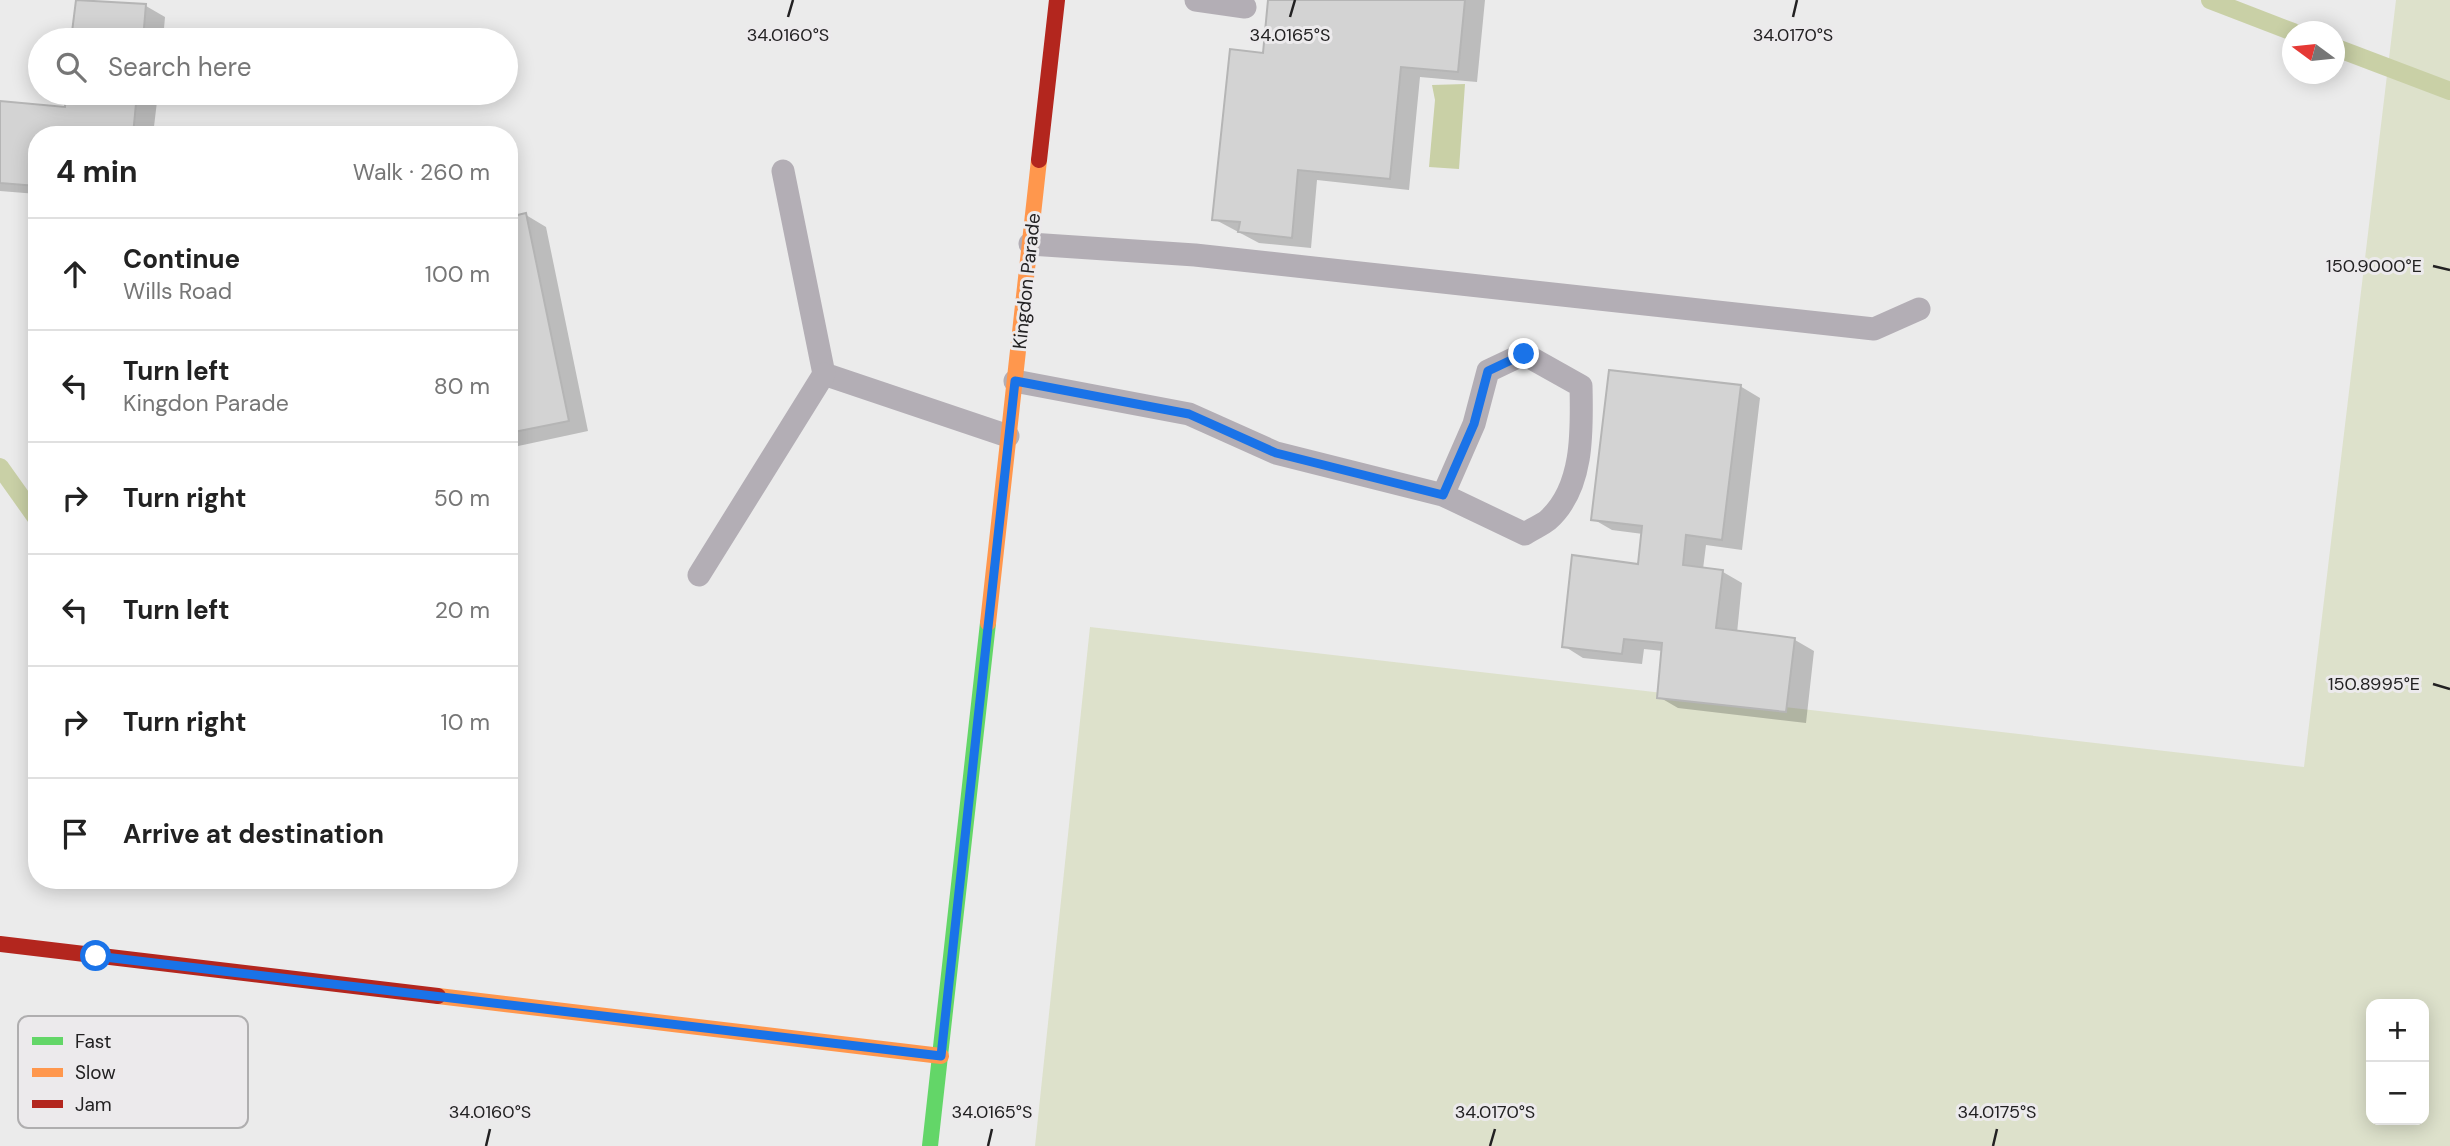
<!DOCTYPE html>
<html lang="en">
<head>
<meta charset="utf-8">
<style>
  :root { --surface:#fff; --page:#f6f6f6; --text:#222; --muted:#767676; --line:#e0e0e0 }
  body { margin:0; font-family:"DM Sans",sans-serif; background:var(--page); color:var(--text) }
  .controls { position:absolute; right:21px; bottom:21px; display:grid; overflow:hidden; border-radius:14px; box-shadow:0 4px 18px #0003 }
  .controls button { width:63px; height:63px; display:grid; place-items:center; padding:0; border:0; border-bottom:2px solid var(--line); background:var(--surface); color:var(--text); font:35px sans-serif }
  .compass { position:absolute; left:2282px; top:21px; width:63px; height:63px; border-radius:50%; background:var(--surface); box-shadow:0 4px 18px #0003; rotate:285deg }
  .stop { position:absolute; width:21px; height:21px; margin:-16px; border:5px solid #1a73e8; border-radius:50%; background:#fff }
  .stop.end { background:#1a73e8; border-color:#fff; box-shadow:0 2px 7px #0008 }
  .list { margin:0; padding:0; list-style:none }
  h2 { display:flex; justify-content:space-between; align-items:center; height:91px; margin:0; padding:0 28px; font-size:30px }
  h2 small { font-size:23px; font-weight:400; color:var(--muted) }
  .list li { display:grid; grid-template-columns:46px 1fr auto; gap:21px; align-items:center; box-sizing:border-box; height:112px; padding:0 28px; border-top:2px solid var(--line) }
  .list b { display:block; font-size:26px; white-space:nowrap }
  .list p { margin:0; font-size:23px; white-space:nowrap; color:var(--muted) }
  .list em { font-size:23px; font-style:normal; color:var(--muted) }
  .icon { flex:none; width:38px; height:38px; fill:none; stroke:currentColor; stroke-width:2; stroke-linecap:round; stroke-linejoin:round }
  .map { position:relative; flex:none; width:2450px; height:1146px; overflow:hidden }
  .search { position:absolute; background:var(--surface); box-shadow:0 4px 18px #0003; left:28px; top:28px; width:490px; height:77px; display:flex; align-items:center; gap:18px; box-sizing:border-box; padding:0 24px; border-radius:38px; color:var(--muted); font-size:26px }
  .panel { position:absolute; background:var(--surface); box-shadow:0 4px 18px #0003; left:28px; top:126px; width:490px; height:763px; border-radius:28px }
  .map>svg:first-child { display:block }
</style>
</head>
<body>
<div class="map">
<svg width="2450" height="1146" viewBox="0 0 2450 1146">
  <rect width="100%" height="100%" fill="#ebebeb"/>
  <!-- green -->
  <path fill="#dde1cb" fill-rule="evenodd" d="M2396 0H2450V1146H1035L1090 627 2304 767ZM2371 1004H2424V1120H2371Z"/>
  <!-- water -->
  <path fill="#c9d0a6" d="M1465 84 1459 169 1429 167 1435 100 1432 85Z"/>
  <!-- shadow -->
  <g fill="#0003">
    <path d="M77 0 146 6 165 17 163 40H73Z"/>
    <path d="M1270 0H1485L1477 82 1420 77 1409 190 1317 180 1311 248 1259 243 1214 219 1264 54Z"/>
    <path d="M68 93H158L153 135H37V194L0 191V102L66 109Z"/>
    <path d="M509 200 513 218 526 215 546 227 588 431 509 448Z"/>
    <path d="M1740 386 1760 398 1742 550 1706 545 1703 569 1723 572 1742 583 1737 633 1795 640 1814 651 1806 723 1678 708 1659 697 1663 651 1644 649 1642 664 1583 658 1564 646 1640 566 1643 534 1612 530 1593 519Z"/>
  </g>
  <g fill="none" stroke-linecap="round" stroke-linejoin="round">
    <!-- stream -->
    <g stroke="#c9d0a6" stroke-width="18">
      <path d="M2210 0 2293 32"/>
      <path d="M2334 47 2450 91"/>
      <path d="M0 467 37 519"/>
    </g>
  </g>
  <!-- building -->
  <g fill="#d3d3d3" stroke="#b5b5b5" stroke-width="2">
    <path d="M76 0 146 4 143 40H71Z"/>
    <path d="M1268 0H1465L1458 72 1401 67 1390 179 1298 170 1292 238 1238 232 1240 222 1212 220 1230 49 1263 53Z"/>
    <path d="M66 93H137L133 135H37V186L0 183V101L65 107Z"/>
    <path d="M526 213 569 421 509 433V217Z"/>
    <path d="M1609 370 1741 385 1722 540 1686 535 1683 565 1723 570 1716 628 1795 638 1786 712 1657 698 1662 643 1624 639 1622 654 1562 647 1572 555 1638 564 1642 526 1591 520Z"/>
  </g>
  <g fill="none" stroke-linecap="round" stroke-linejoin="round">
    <!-- lane -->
    <g stroke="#b3aeb5" stroke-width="23">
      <path d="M1196 0 1245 7"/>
      <path d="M783 171 824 374 1008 436"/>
      <path d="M1030 244 1195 255 1874 329 1919 309"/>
      <path d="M1015 381 1189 414 1276 453 1443 495 1525 534C1532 529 1542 525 1548 520 1584 488 1582 430 1581 386L1524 354 1488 371 1474 424 1443 495"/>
      <path d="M699 575 824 374"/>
    </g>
    <!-- fast -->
    <path stroke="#63d668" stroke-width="16" d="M930 1146 988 623"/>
    <!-- slow -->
    <g stroke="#ff974d" stroke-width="16">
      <path d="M988 623 1039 160"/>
      <path d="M438 996 941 1056"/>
    </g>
    <!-- jam -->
    <g stroke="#b3261e" stroke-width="16">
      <path d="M1039 160 1057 0"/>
      <path d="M0 944 438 996"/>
    </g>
  </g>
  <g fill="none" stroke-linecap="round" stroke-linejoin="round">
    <!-- route -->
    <path stroke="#1a73e8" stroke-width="9" d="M96 956 941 1056 1015 381 1189 414 1276 453 1443 495 1474 424 1488 371 1524 354"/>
  </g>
  <!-- ticks -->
  <path fill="none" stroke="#222122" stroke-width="2.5" d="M788 17 793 0M1290 17 1295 0M1793 17 1797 0M2433 266 2450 270M2433 684 2450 689M486 1146 490 1129M988 1146 992 1129M1490 1146 1495 1129M1993 1146 1997 1129"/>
  <g text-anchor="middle" stroke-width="6" stroke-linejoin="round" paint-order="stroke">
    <!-- street labels -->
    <g font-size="19" fill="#222122" stroke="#eceaec">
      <text transform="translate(1026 281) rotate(-84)" y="7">Kingdon Parade</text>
    </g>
  </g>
  <!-- legend -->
  <rect x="18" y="1016" width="230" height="112" rx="10" fill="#eceaec" stroke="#afaeaf" stroke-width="2"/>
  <rect x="32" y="1037" width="31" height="8" fill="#63d668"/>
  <rect x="32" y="1068" width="31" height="9" fill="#ff974d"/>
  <rect x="32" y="1100" width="31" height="8" fill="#b3261e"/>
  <g font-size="19" fill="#222122">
    <text x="75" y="1048">Fast</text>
    <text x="75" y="1079">Slow</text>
    <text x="75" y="1111">Jam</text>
  </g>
  <g font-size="18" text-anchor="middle" fill="#222122" stroke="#eceaec" stroke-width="6" stroke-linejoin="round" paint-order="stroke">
    <text x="788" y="41">34.0160°S</text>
    <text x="1290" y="41">34.0165°S</text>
    <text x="1793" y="41">34.0170°S</text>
    <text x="2374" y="272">150.9000°E</text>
    <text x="2374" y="690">150.8995°E</text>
    <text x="490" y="1118">34.0160°S</text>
    <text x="992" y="1118">34.0165°S</text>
    <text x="1495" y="1118">34.0170°S</text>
    <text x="1997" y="1118">34.0175°S</text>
  </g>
</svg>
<div class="controls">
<button>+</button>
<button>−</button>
</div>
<svg class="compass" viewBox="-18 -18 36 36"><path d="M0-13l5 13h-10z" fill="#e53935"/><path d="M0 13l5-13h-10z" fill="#767676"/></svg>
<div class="stop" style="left:96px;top:956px"></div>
<div class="stop end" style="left:1524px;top:354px"></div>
<div class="search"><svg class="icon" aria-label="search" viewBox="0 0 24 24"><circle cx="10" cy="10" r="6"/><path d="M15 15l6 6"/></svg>Search here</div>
<section class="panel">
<h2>4 min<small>Walk · 260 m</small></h2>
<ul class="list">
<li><svg class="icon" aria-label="ahead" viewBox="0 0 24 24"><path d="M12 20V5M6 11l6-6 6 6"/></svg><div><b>Continue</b><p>Wills Road</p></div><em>100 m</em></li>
<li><svg class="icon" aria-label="left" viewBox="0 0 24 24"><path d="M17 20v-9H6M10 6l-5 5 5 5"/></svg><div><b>Turn left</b><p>Kingdon Parade</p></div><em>80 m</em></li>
<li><svg class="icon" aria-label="right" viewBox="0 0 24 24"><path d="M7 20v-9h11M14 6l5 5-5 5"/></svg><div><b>Turn right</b></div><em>50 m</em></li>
<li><svg class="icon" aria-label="left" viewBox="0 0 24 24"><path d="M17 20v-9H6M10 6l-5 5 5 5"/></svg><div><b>Turn left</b></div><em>20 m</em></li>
<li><svg class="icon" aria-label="right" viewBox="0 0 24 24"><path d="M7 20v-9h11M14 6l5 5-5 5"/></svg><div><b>Turn right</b></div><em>10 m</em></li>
<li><svg class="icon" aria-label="arrive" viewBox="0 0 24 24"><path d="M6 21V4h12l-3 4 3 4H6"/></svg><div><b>Arrive at destination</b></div></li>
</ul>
</section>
</div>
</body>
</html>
